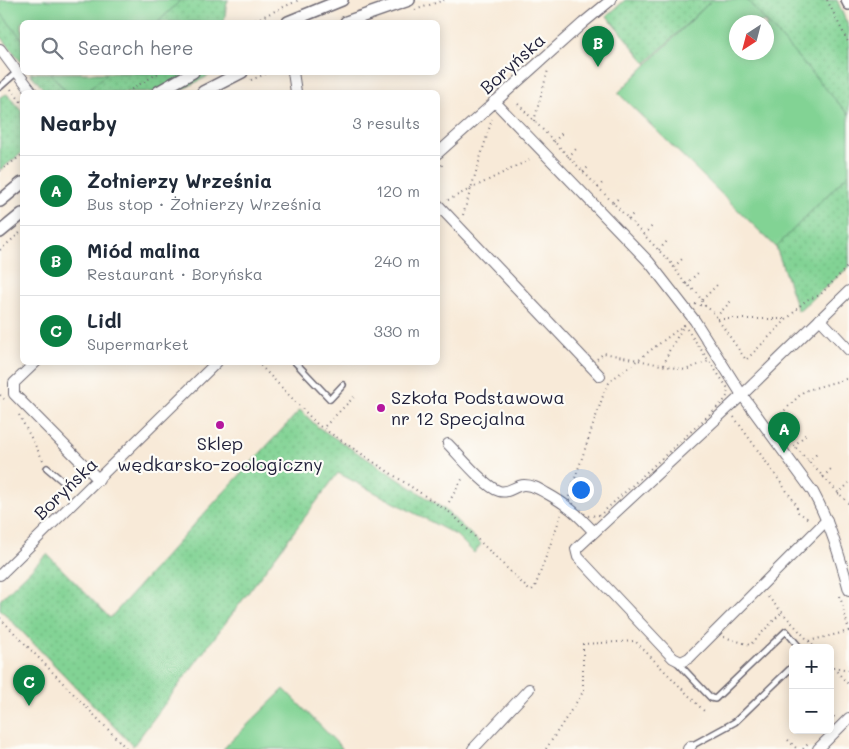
<!DOCTYPE html>
<html lang="en">
<head>
<meta charset="utf-8">
<style>
  :root { --surface:#fff; --page:#f6f6f7; --text:#1f2937; --muted:#747a83; --line:#e0e1e3; --accent:#0b8043 }
  body { margin:0; font-family:Mali,sans-serif; background:var(--page); color:var(--text) }
  .controls { position:absolute; right:15px; bottom:15px; display:grid; overflow:hidden; border-radius:8px; box-shadow:0 2px 12px #0003 }
  .controls button { width:45px; height:45px; display:grid; place-items:center; padding:0; border:0; border-bottom:1px solid var(--line); background:var(--surface); color:var(--text); font:25px sans-serif }
  .compass { position:absolute; left:729px; top:15px; width:45px; height:45px; border-radius:50%; background:var(--surface); box-shadow:0 2px 12px #0003; rotate:216deg }
  .you { position:absolute; left:580px; top:489px; width:18px; height:18px; margin:-12px; border:4px solid #fff; border-radius:50%; background:#1a73e8; box-shadow:0 0 0 8px #1a73e833 }
  .badge { display:grid; place-items:center; width:32px; height:32px; border-radius:50%; background:var(--accent); color:#fff; font-size:16px; font-weight:700 }
  .pin { position:absolute; translate:-50% -41px; filter:drop-shadow(0 1px 2px #0008) }
  .pin::after { content:''; position:absolute; top:26px; width:18px; height:15px; background:inherit; clip-path:polygon(0 0,100% 0,50% 100%) }
  .list { margin:0; padding:0; list-style:none }
  h2 { display:flex; justify-content:space-between; align-items:center; height:65px; margin:0; padding:0 20px; font-size:21px }
  h2 small { font-size:16px; font-weight:400; color:var(--muted) }
  .list li { display:grid; grid-template-columns:32px 1fr auto; gap:15px; align-items:center; box-sizing:border-box; height:70px; padding:0 20px; border-top:1px solid var(--line) }
  .list b { display:block; font-size:19px; white-space:nowrap }
  .list p { margin:0; font-size:16px; white-space:nowrap; color:var(--muted) }
  .list em { font-size:16px; font-style:normal; color:var(--muted) }
  .icon { flex:none; width:28px; height:28px; fill:none; stroke:currentColor; stroke-width:2; stroke-linecap:round; stroke-linejoin:round }
  .map { position:relative; flex:none; width:849px; height:749px; overflow:hidden }
  .search { position:absolute; background:var(--surface); box-shadow:0 2px 12px #0003; left:20px; top:20px; width:420px; height:55px; display:flex; align-items:center; gap:12px; box-sizing:border-box; padding:0 18px; border-radius:8px; color:var(--muted); font-size:19px }
  .panel { position:absolute; background:var(--surface); box-shadow:0 2px 12px #0003; left:20px; top:90px; width:420px; height:275px; border-radius:8px }
  .map>svg:first-child { display:block }
</style>
</head>
<body>
<div class="map">
<svg width="849" height="749" viewBox="0 0 849 749">
  <defs>
    <pattern id="grass-dots" width="8" height="8" patternUnits="userSpaceOnUse" patternTransform="scale(1.25)"><rect width="8" height="8" fill="#82d394"/><path d="M2 2h.1M6 6h.1" fill="none" stroke="#70b580" stroke-width="1.8" stroke-linecap="round"/></pattern>
  </defs>
  <rect width="100%" height="100%" fill="#fdfcf7"/>
  <filter id="ink" filterUnits="userSpaceOnUse"><feTurbulence type="fractalNoise" baseFrequency=".02" numOctaves="2"/><feDisplacementMap in="SourceGraphic" scale="10" xChannelSelector="R" yChannelSelector="G"/><feConvolveMatrix kernelMatrix="1 2 1 2 8 2 1 2 1" color-interpolation-filters="sRGB"/></filter>
  <filter id="wash" filterUnits="userSpaceOnUse"><feTurbulence type="fractalNoise" baseFrequency=".0096" numOctaves="4" result="noise"/><feDisplacementMap in="SourceGraphic" scale="20" xChannelSelector="R" yChannelSelector="G"/><feGaussianBlur stdDeviation="1.12" result="paint"/><feColorMatrix in="noise" values="0 0 0 0 0 0 0 0 0 0 0 0 0 0 0 0 0 1.4 0 .05"/><feComposite in="paint" operator="in"/></filter>
  <g filter="url(#wash)">
    <rect width="100%" height="100%" fill="#f8ead8"/>
    <!-- grass -->
    <g fill="url(#grass-dots)" stroke="#527a68">
      <path d="M181 0H229L227 2 224 22H158Z"/>
      <path d="M625 0H712L646 63 607 16Z"/>
      <path d="M747 0H837L849 28V115Z"/>
      <path d="M0 12 22 39V63L0 35Z"/>
      <path d="M30 73H50L67 92H46Z"/>
      <path d="M107 73H214L177 92H87Z"/>
      <path d="M7 94 22 112V153L0 170V97Z"/>
      <path d="M849 173V267L798 311 776 247Z"/>
      <path d="M300 410 318 427 361 455V456H363L444 509 481 544 474 553 456 535 338 473 133 746 0 609V600L47 554 110 618 201 517Z"/>
    </g>
    <!-- garden -->
    <g fill="#82d394" stroke="#527a68" fill-rule="evenodd">
      <path d="M0 0H181L158 22H22V39L0 12Z"/>
      <path d="M712 0H747L849 115V173L776 247 618 93ZM766 22V52H736V22Z"/>
      <path d="M50 73H107L87 92H67Z"/>
      <path d="M284 689 343 749H223Z"/>
    </g>
  </g>
  <g filter="url(#ink)">
    <g fill="none" stroke-linecap="round" stroke-linejoin="round">
      <defs>
        <g id="service">
          <path d="M0 87 17 72"/>
          <path d="M295 362 330 399 343 385"/>
          <path d="M47 468 67 485"/>
          <path d="M677 662 711 698 715 699 786 631 800 648"/>
          <path d="M691 746 735 722 793 666"/>
        </g>
        <g id="minor">
          <path d="M0 49 32 92"/>
          <path d="M293 72 296 92"/>
          <path d="M494 101 649 262 695 321 742 395 813 492C830 523 840 557 849 590"/>
          <path d="M438 153 583 23 611 0"/>
          <path d="M438 205 600 376"/>
          <path d="M820 319 849 350"/>
          <path d="M36 362 14 383V394L99 480"/>
          <path d="M448 444C459 455 485 487 499 491 509 494 515 485 524 485 533 485 539 489 546 493 568 505 577 514 594 532"/>
          <path d="M827 520 689 658 681 662 673 658 578 557 576 549 742 395 849 291"/>
          <path d="M0 575 217 362"/>
          <path d="M473 749 529 689"/>
          <path d="M688 749 691 746"/>
          <path d="M818 749 849 718"/>
        </g>
        <g id="tertiary">
          <path d="M847 0 849 4"/>
          <path d="M288 22 342 0"/>
          <path d="M346 22 409 0"/>
          <path d="M158 92 193 72"/>
          <path d="M203 92 242 72"/>
          <path d="M0 201 22 183"/>
          <path d="M0 232 22 214"/>
        </g>
      </defs>
      <!-- service casing -->
      <use href="#service" stroke="#6d6872" stroke-width="8"/>
      <!-- minor casing -->
      <use href="#minor" stroke="#6d6872" stroke-width="12"/>
      <!-- tertiary casing -->
      <use href="#tertiary" stroke="#6d6872" stroke-width="14"/>
      <!-- path -->
      <g stroke="#6d6872" stroke-width="2" stroke-dasharray="1 4" stroke-linecap="butt">
        <path d="M827 0 849 44"/>
        <path d="M415 10 444 0"/>
        <path d="M251 22 299 0"/>
        <path d="M251 80 270 72"/>
        <path d="M11 89 22 103"/>
        <path d="M127 92 160 72"/>
        <path d="M518 104 671 263 684 282 697 293 705 306"/>
        <path d="M534 121 548 70"/>
        <path d="M554 142 562 133"/>
        <path d="M568 157 577 148"/>
        <path d="M438 169 443 164"/>
        <path d="M0 171 22 155"/>
        <path d="M583 172 589 166"/>
        <path d="M598 188 604 181"/>
        <path d="M448 200 529 160"/>
        <path d="M613 203 620 197"/>
        <path d="M463 215 492 119"/>
        <path d="M628 219 635 212"/>
        <path d="M644 235 653 225"/>
        <path d="M0 250 22 231"/>
        <path d="M659 250 668 240"/>
        <path d="M674 267 684 257"/>
        <path d="M686 284 699 272"/>
        <path d="M702 300 717 285"/>
        <path d="M695 304 705 306 712 311 746 360 806 300 820 295 849 265"/>
        <path d="M716 317 732 300"/>
        <path d="M718 319H787"/>
        <path d="M684 325 727 387 728 395 723 402 600 515 587 516 568 499 605 390 610 381Z"/>
        <path d="M597 359 604 353 685 370 709 361"/>
        <path d="M257 362 318 425 452 514 529 590H532L535 587 561 515"/>
        <path d="M664 365 669 351 683 327"/>
        <path d="M0 395 4 399"/>
        <path d="M19 415 44 462"/>
        <path d="M734 417 796 504 798 512 810 520"/>
        <path d="M774 421 804 391 849 378"/>
        <path d="M325 426 354 397"/>
        <path d="M781 429 791 419"/>
        <path d="M794 446 806 434"/>
        <path d="M796 448 849 504"/>
        <path d="M808 462 819 452"/>
        <path d="M823 477 833 467"/>
        <path d="M838 494 849 483"/>
        <path d="M449 502 464 476"/>
        <path d="M840 596 849 631"/>
        <path d="M768 597 815 648"/>
        <path d="M0 618 127 749"/>
        <path d="M724 637 750 645 782 612"/>
        <path d="M809 641 849 631"/>
        <path d="M830 664 849 685"/>
        <path d="M833 667 849 670"/>
        <path d="M830 713 835 718"/>
        <path d="M788 740 797 749"/>
        <path d="M546 749 583 692V644L635 641 705 712"/>
        <path d="M803 749 808 744"/>
      </g>
      <!-- service -->
      <use href="#service" stroke="#fff" stroke-width="5"/>
      <!-- minor -->
      <use href="#minor" stroke="#fff" stroke-width="10"/>
      <!-- tertiary -->
      <use href="#tertiary" stroke="#fff" stroke-width="11"/>
    </g>
  </g>
  <!-- markers -->
  <g fill="#b5179e" stroke="#fdfcf7" stroke-width="2">
    <circle cx="381" cy="408" r="5"/>
    <circle cx="220" cy="425" r="5"/>
  </g>
  <g text-anchor="middle" stroke-width="4.5" stroke-linejoin="round" paint-order="stroke">
    <!-- street labels -->
    <g font-size="18" fill="#22223b" stroke="#fdfcf7">
      <text transform="translate(513 64) rotate(-42)" y="6">Boryńska</text>
      <text transform="translate(66 489) rotate(-44)" y="6">Boryńska</text>
    </g>
    <!-- poi labels -->
    <g font-size="18" fill="#22223b" stroke="#fdfcf7" text-anchor="start">
      <text x="391" y="404">Szkoła Podstawowa<tspan x="391" dy="21">nr 12 Specjalna</tspan></text>
      <text x="220" y="450" text-anchor="middle">Sklep<tspan x="220" dy="21">wędkarsko-zoologiczny</tspan></text>
    </g>
  </g>
</svg>
<div class="controls">
<button>+</button>
<button>−</button>
</div>
<svg class="compass" viewBox="-18 -18 36 36"><path d="M0-13l5 13h-10z" fill="#e53935"/><path d="M0 13l5-13h-10z" fill="#747a83"/></svg>
<div class="you"></div>
<div class="pin badge" style="left:784px;top:453px">A</div>
<div class="pin badge" style="left:598px;top:67px">B</div>
<div class="pin badge" style="left:29px;top:706px">C</div>
<div class="search"><svg class="icon" aria-label="search" viewBox="0 0 24 24"><circle cx="10" cy="10" r="6"/><path d="M15 15l6 6"/></svg>Search here</div>
<section class="panel">
<h2>Nearby<small>3 results</small></h2>
<ul class="list">
<li><span class="badge">A</span><div><b>Żołnierzy Września</b><p>Bus stop · Żołnierzy Września</p></div><em>120 m</em></li>
<li><span class="badge">B</span><div><b>Miód malina</b><p>Restaurant · Boryńska</p></div><em>240 m</em></li>
<li><span class="badge">C</span><div><b>Lidl</b><p>Supermarket</p></div><em>330 m</em></li>
</ul>
</section>
</div>
</body>
</html>
